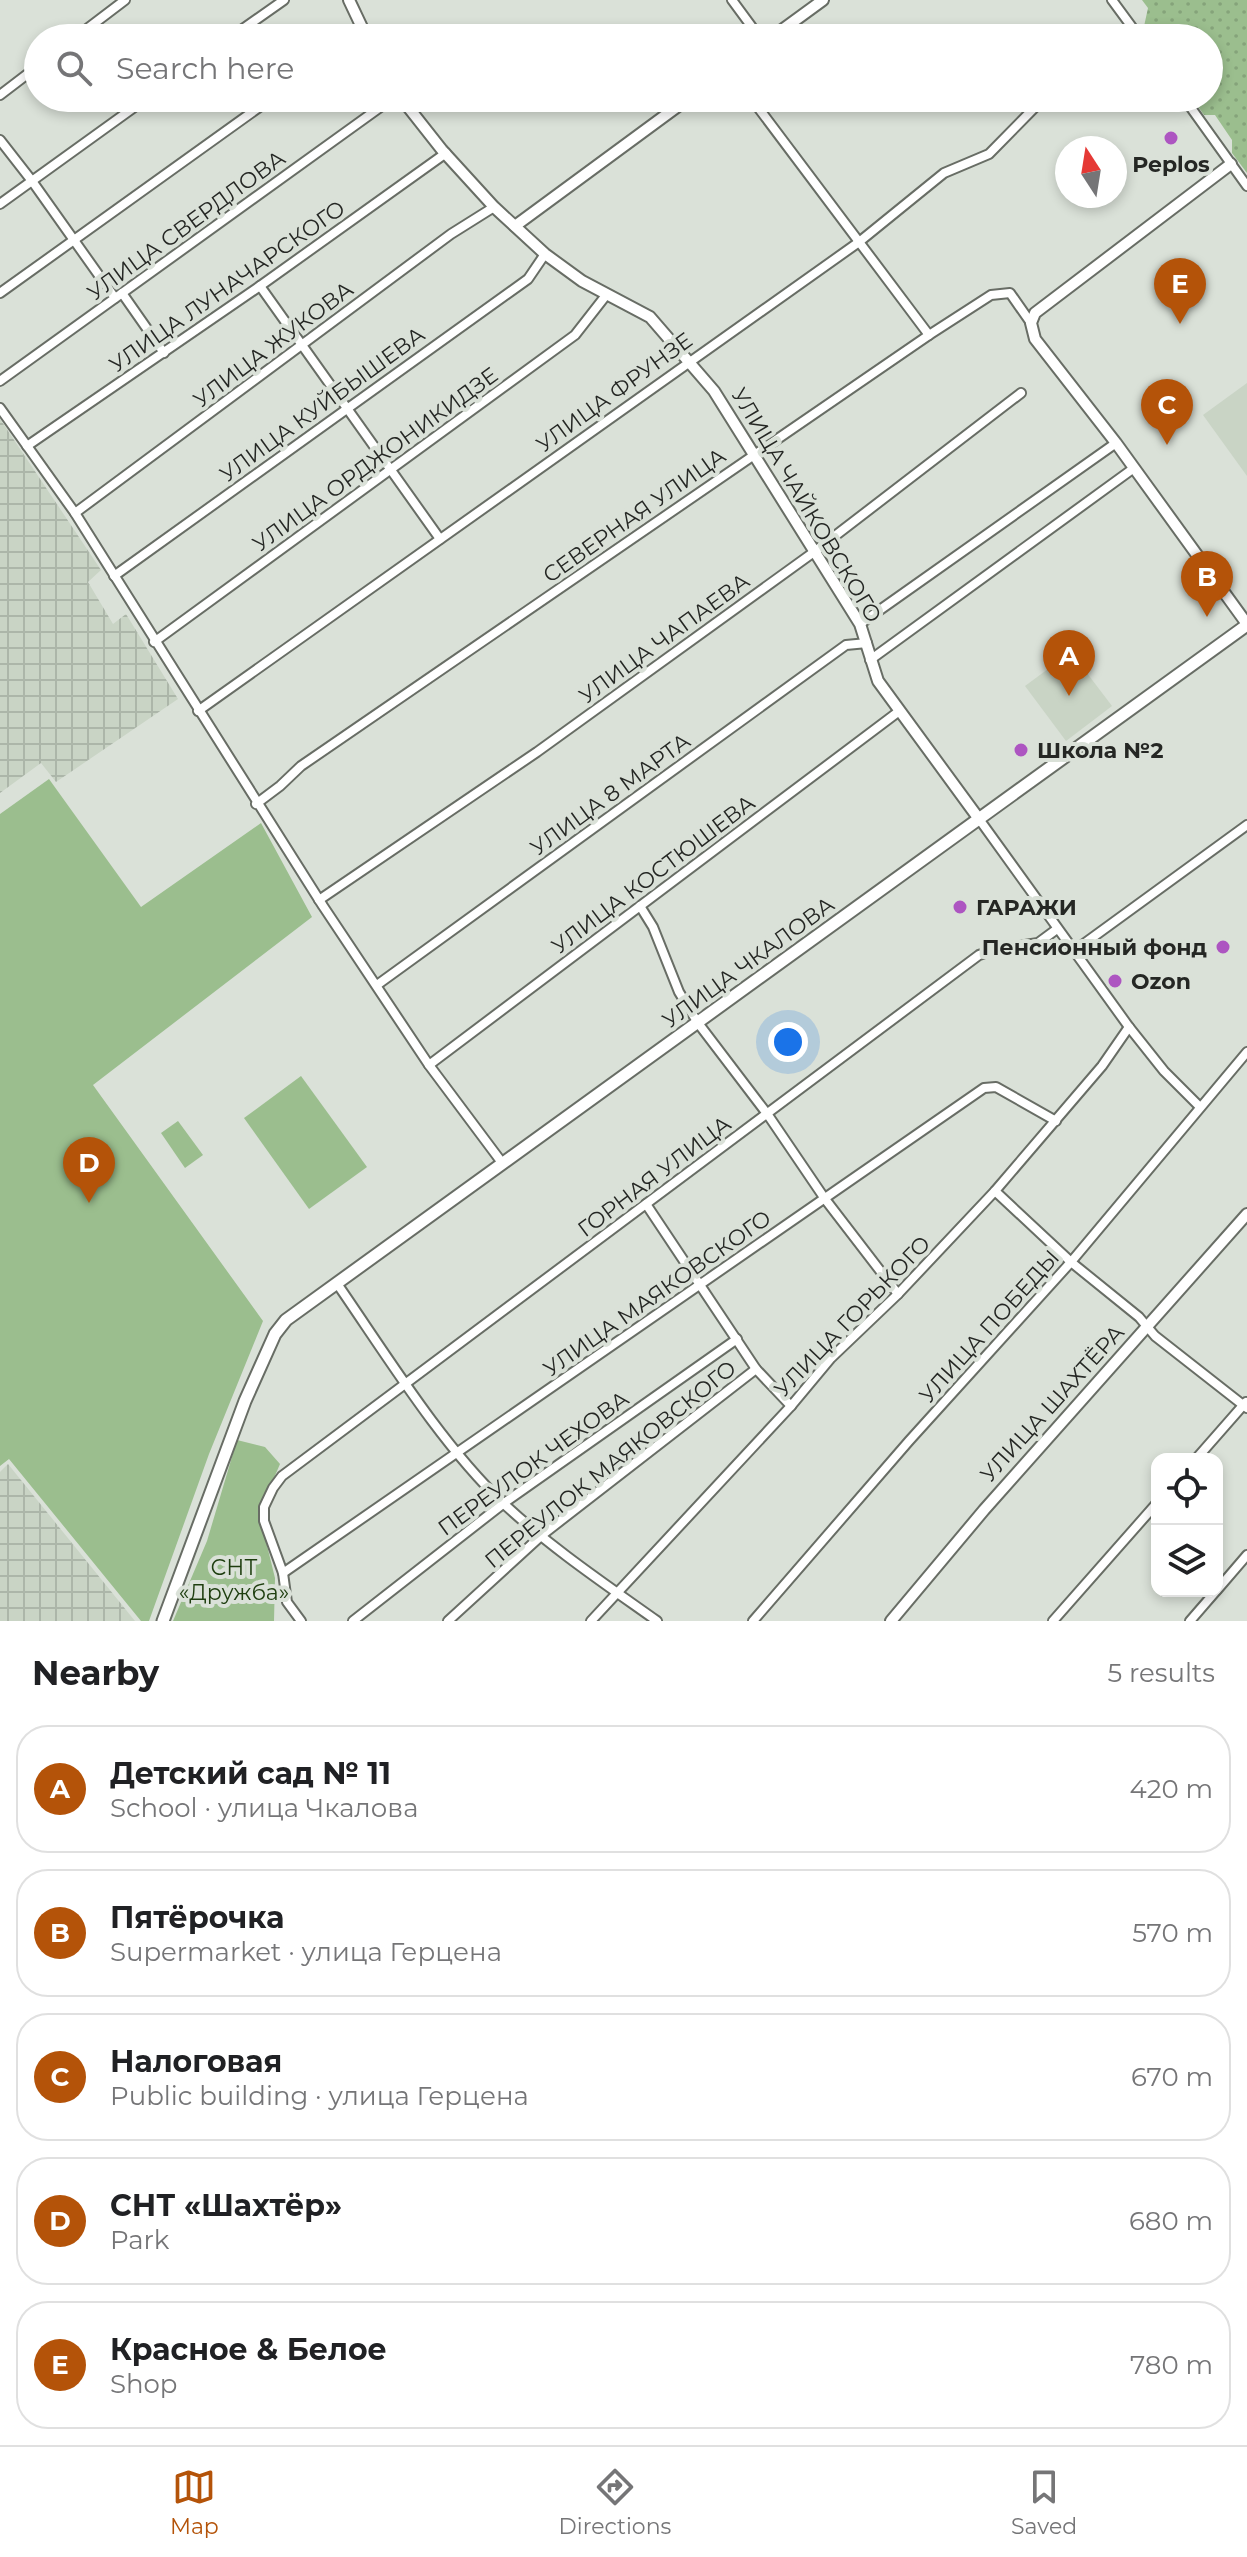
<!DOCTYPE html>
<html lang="en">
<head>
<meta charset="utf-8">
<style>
  :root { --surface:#fff; --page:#f6f6f6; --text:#202124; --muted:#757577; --line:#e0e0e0; --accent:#b45309 }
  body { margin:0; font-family:Montserrat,sans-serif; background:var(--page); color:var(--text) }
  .controls { position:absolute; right:24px; bottom:24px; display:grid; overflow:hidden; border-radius:16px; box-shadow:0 4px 12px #0003 }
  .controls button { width:72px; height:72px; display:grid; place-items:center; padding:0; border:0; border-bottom:2px solid var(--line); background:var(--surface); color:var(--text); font:40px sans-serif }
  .compass { position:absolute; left:1055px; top:136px; width:72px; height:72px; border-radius:50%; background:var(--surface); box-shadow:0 4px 12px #0003; rotate:348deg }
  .you { position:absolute; left:788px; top:1042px; width:28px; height:28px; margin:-20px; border:6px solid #fff; border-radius:50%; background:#1a73e8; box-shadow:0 0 0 12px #1a73e833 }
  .badge { display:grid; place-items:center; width:52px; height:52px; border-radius:50%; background:var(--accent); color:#fff; font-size:26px; font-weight:700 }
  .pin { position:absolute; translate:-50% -66px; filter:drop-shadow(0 2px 4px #0008) }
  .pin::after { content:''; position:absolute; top:42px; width:28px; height:24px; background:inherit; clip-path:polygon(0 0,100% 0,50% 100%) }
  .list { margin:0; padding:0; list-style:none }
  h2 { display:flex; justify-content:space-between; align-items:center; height:104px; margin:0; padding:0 32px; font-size:34px }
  h2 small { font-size:26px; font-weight:400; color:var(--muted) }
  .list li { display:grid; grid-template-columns:52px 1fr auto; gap:24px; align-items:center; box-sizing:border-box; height:128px; margin:0 16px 16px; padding:0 16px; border:2px solid var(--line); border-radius:32px }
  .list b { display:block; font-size:30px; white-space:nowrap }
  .list p { margin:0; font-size:26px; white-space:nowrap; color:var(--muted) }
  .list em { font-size:26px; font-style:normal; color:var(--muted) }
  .icon { flex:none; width:44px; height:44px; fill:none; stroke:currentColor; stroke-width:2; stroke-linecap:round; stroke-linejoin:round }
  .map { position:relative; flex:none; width:1247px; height:1621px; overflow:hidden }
  .search { position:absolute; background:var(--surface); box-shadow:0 4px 12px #0003; left:24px; right:24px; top:24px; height:88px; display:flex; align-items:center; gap:20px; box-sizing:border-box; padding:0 28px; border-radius:44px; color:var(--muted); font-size:30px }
  .sheet { height:824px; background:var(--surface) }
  nav { display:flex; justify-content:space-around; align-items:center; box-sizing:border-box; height:112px; border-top:2px solid var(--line); background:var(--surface); font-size:22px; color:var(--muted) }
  nav a { display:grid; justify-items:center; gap:4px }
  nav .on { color:var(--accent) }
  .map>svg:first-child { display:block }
</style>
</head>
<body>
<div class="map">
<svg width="1247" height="1621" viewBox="0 0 1247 1621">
  <defs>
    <pattern id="industrial-grid" width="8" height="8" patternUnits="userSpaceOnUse" patternTransform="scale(2)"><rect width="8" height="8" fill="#c9d4c5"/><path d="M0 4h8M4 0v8" fill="none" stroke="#acb6a9"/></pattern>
    <pattern id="park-dots" width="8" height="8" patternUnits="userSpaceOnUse" patternTransform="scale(2)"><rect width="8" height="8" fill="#9bbe8e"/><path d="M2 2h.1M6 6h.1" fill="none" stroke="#85a37a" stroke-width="1.8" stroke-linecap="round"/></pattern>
  </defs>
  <rect width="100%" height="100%" fill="#dae1d8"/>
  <!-- built -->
  <g fill="#c9d4c5">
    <path d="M1247 383V476L1203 415Z"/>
    <path d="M1071 652 1112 706 1066 741 1025 686Z"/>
  </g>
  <!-- industrial -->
  <g fill="url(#industrial-grid)">
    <path d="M0 419 101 570 88 582 113 624 126 614 178 699 56 782 41 763 0 793Z"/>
    <path d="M8 1464 135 1621H0V1472Z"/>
  </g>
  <!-- park -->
  <path fill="url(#park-dots)" d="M1142 0H1247V173L1232 153V140L1215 115H1204L1192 98H1209V38H1148L1143 31 1148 8Z"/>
  <!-- garden -->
  <g fill="#9bbe8e">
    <path d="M49 779 141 907 261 823 312 917 93 1085 263 1321 209 1454 149 1621H141L9 1459 0 1466V814Z"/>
    <path d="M301 1076 367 1167 309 1209 244 1118Z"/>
    <path d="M178 1121 203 1155 185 1168 161 1133Z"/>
    <path d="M237 1440 265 1447 280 1464 259 1513 275 1578 274 1621H173L207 1541Z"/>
  </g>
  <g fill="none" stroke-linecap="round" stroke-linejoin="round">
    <defs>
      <g id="minor">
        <path d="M732 0 760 38"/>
        <path d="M1112 0 1140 38"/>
        <path d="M75 38 125 0"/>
        <path d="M230 38 284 0"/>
        <path d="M0 95 38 66"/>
        <path d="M751 98 929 335"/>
        <path d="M1184 98 1247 186"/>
        <path d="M0 140 32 181 115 298"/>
        <path d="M0 204 147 98"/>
        <path d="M260 286 440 539"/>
        <path d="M0 293 272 98"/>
        <path d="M122 293 164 353"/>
        <path d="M0 381 393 98"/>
        <path d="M0 408 75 513 323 906 429 1065 503 1164"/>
        <path d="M27 446 260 286 446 153"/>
        <path d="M75 513 451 234 494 207"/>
        <path d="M114 576 528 279 545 254"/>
        <path d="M860 624 1116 443"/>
        <path d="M154 642 575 335 607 294"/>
        <path d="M870 660 1134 468"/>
        <path d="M198 711 859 242 944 173 989 154 1044 98"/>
        <path d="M256 804 280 786 301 766 929 335 991 295 1010 293 1031 323"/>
        <path d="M979 819 1129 1027 1164 1071 1199 1106"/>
        <path d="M319 900 537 752 814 552 1021 393"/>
        <path d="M640 906 653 927 679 992 698 1023 768 1115 825 1199 898 1294"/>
        <path d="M1074 951 1247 825"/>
        <path d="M377 985 846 645 867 643"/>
        <path d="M429 1065 898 712"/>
        <path d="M995 1191 1071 1262 1139 1317 1155 1336 1247 1408"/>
        <path d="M646 1204 756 1369"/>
        <path d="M338 1285C387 1356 441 1444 503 1503 550 1547 605 1584 657 1621"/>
        <path d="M1196 1459 1246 1402"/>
        <path d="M283 1573 984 1088 996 1087 1056 1121"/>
        <path d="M1217 1590 1247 1555"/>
        <path d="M301 1621 287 1602 283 1573 264 1521V1507L273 1488 282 1476 979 955 993 950 1038 943 1057 929"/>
        <path d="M353 1621 504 1503 737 1339"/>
        <path d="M448 1621 542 1535 756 1369 791 1406"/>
        <path d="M591 1621 791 1406 831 1358 898 1294 995 1191 1102 1066 1129 1027"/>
        <path d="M753 1621 909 1441 1071 1262 1247 1052"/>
        <path d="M1053 1621 1157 1503"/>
        <path d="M1190 1621 1216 1591"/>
      </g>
      <g id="tertiary">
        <path d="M349 0 367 38"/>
        <path d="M771 38 823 0"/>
        <path d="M401 98 442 150 494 207 545 254 582 281 650 317 714 391 860 624 878 681 979 819"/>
        <path d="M1231 164 1035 313 1031 323 1035 339 1116 443 1247 624"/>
        <path d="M515 226 689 98"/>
        <path d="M891 1621 984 1510 1247 1214"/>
      </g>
      <path id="secondary" d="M163 1621 245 1401 275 1334 286 1320 1247 625"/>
    </defs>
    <!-- minor casing -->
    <use href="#minor" stroke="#686d65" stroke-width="12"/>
    <!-- tertiary casing -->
    <use href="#tertiary" stroke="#686d65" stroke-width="14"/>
    <!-- secondary casing -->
    <use href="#secondary" stroke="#686d65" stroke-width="15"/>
    <!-- minor -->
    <use href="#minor" stroke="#fff" stroke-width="8"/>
    <!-- tertiary -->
    <use href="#tertiary" stroke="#fff" stroke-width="10"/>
    <!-- secondary -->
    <use href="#secondary" stroke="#fff" stroke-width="11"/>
  </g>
  <!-- markers -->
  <g fill="#ad55c1" stroke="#dae1d8" stroke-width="3">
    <circle cx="1171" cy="138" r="8"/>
    <circle cx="1021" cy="750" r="8"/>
    <circle cx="960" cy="907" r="8"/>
    <circle cx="1223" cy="947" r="8"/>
    <circle cx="1115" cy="981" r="8"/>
  </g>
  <g text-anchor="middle" stroke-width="8" stroke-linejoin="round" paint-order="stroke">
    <!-- poi labels -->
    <g font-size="22" font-weight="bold" fill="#252724" stroke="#dae1d8" text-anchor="start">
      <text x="1171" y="172" text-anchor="middle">Peplos</text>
      <text x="1037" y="758">Школа №2</text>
      <text x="976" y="915">ГАРАЖИ</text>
      <text x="1207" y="955" text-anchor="end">Пенсионный фонд</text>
      <text x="1131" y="989">Ozon</text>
    </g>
    <!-- street labels -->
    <g font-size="22" fill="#252724" stroke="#dae1d8">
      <text transform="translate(186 225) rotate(-36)" y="8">УЛИЦА СВЕРДЛОВА</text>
      <text transform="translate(227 286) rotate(-35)" y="8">УЛИЦА ЛУНАЧАРСКОГО</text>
      <text transform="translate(273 344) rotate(-37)" y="8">УЛИЦА ЖУКОВА</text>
      <text transform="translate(614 392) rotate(-36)" y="8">УЛИЦА ФРУНЗЕ</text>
      <text transform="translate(322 404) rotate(-36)" y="8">УЛИЦА КУЙБЫШЕВА</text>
      <text transform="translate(375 459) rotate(-36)" y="8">УЛИЦА ОРДЖОНИКИДЗЕ</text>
      <text transform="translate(807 505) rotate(59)" y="8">УЛИЦА ЧАЙКОВСКОГО</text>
      <text transform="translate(634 515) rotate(-35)" y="8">СЕВЕРНАЯ УЛИЦА</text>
      <text transform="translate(664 638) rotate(-36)" y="8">УЛИЦА ЧАПАЕВА</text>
      <text transform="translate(610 794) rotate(-36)" y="8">УЛИЦА 8 МАРТА</text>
      <text transform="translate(653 874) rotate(-37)" y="8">УЛИЦА КОСТЮШЕВА</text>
      <text transform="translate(748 962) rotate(-36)" y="8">УЛИЦА ЧКАЛОВА</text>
      <text transform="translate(654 1176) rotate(-37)" y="8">ГОРНАЯ УЛИЦА</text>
      <text transform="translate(657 1293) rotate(-35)" y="8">УЛИЦА МАЯКОВСКОГО</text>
      <text transform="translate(852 1316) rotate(-46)" y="8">УЛИЦА ГОРЬКОГО</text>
      <text transform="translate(989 1326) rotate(-48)" y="8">УЛИЦА ПОБЕДЫ</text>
      <text transform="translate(1052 1403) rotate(-48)" y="8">УЛИЦА ШАХТЁРА</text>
      <text transform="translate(533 1463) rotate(-36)" y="8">ПЕРЕУЛОК ЧЕХОВА</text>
      <text transform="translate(610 1464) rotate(-39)" y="8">ПЕРЕУЛОК МАЯКОВСКОГО</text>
    </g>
    <!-- park labels -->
    <g font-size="22" fill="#1e3e0f" stroke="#dae1d8">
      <text x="234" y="1575">СНТ<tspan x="234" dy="25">«Дружба»</tspan></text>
    </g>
  </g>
</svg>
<div class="controls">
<button><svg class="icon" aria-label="locate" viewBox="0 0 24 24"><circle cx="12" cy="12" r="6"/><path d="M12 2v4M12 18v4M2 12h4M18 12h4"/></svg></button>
<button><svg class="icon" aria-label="layers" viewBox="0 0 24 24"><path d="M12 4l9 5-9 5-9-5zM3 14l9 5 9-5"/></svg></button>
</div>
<svg class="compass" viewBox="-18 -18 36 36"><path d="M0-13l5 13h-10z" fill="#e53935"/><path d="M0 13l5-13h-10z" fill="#757577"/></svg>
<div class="you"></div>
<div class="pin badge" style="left:1069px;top:696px">A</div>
<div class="pin badge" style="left:1207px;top:617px">B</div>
<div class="pin badge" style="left:1167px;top:445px">C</div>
<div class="pin badge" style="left:89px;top:1203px">D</div>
<div class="pin badge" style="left:1180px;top:324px">E</div>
<div class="search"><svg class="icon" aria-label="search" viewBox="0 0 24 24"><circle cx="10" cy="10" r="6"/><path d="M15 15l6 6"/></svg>Search here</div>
</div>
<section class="sheet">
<h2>Nearby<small>5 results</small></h2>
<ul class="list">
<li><span class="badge">A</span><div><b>Детский сад № 11</b><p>School · улица Чкалова</p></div><em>420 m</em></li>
<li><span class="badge">B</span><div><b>Пятёрочка</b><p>Supermarket · улица Герцена</p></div><em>570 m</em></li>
<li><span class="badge">C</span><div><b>Налоговая</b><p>Public building · улица Герцена</p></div><em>670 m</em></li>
<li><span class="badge">D</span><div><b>СНТ «Шахтёр»</b><p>Park</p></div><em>680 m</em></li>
<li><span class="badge">E</span><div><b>Красное &amp; Белое</b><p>Shop</p></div><em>780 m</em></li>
</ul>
</section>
<nav>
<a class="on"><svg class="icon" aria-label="map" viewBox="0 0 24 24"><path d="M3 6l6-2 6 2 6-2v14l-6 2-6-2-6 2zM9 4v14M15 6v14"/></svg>Map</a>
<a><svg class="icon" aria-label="directions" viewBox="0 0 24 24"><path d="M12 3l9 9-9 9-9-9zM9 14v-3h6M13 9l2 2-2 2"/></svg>Directions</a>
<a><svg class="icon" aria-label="saved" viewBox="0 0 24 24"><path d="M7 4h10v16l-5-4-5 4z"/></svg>Saved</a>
</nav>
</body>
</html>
